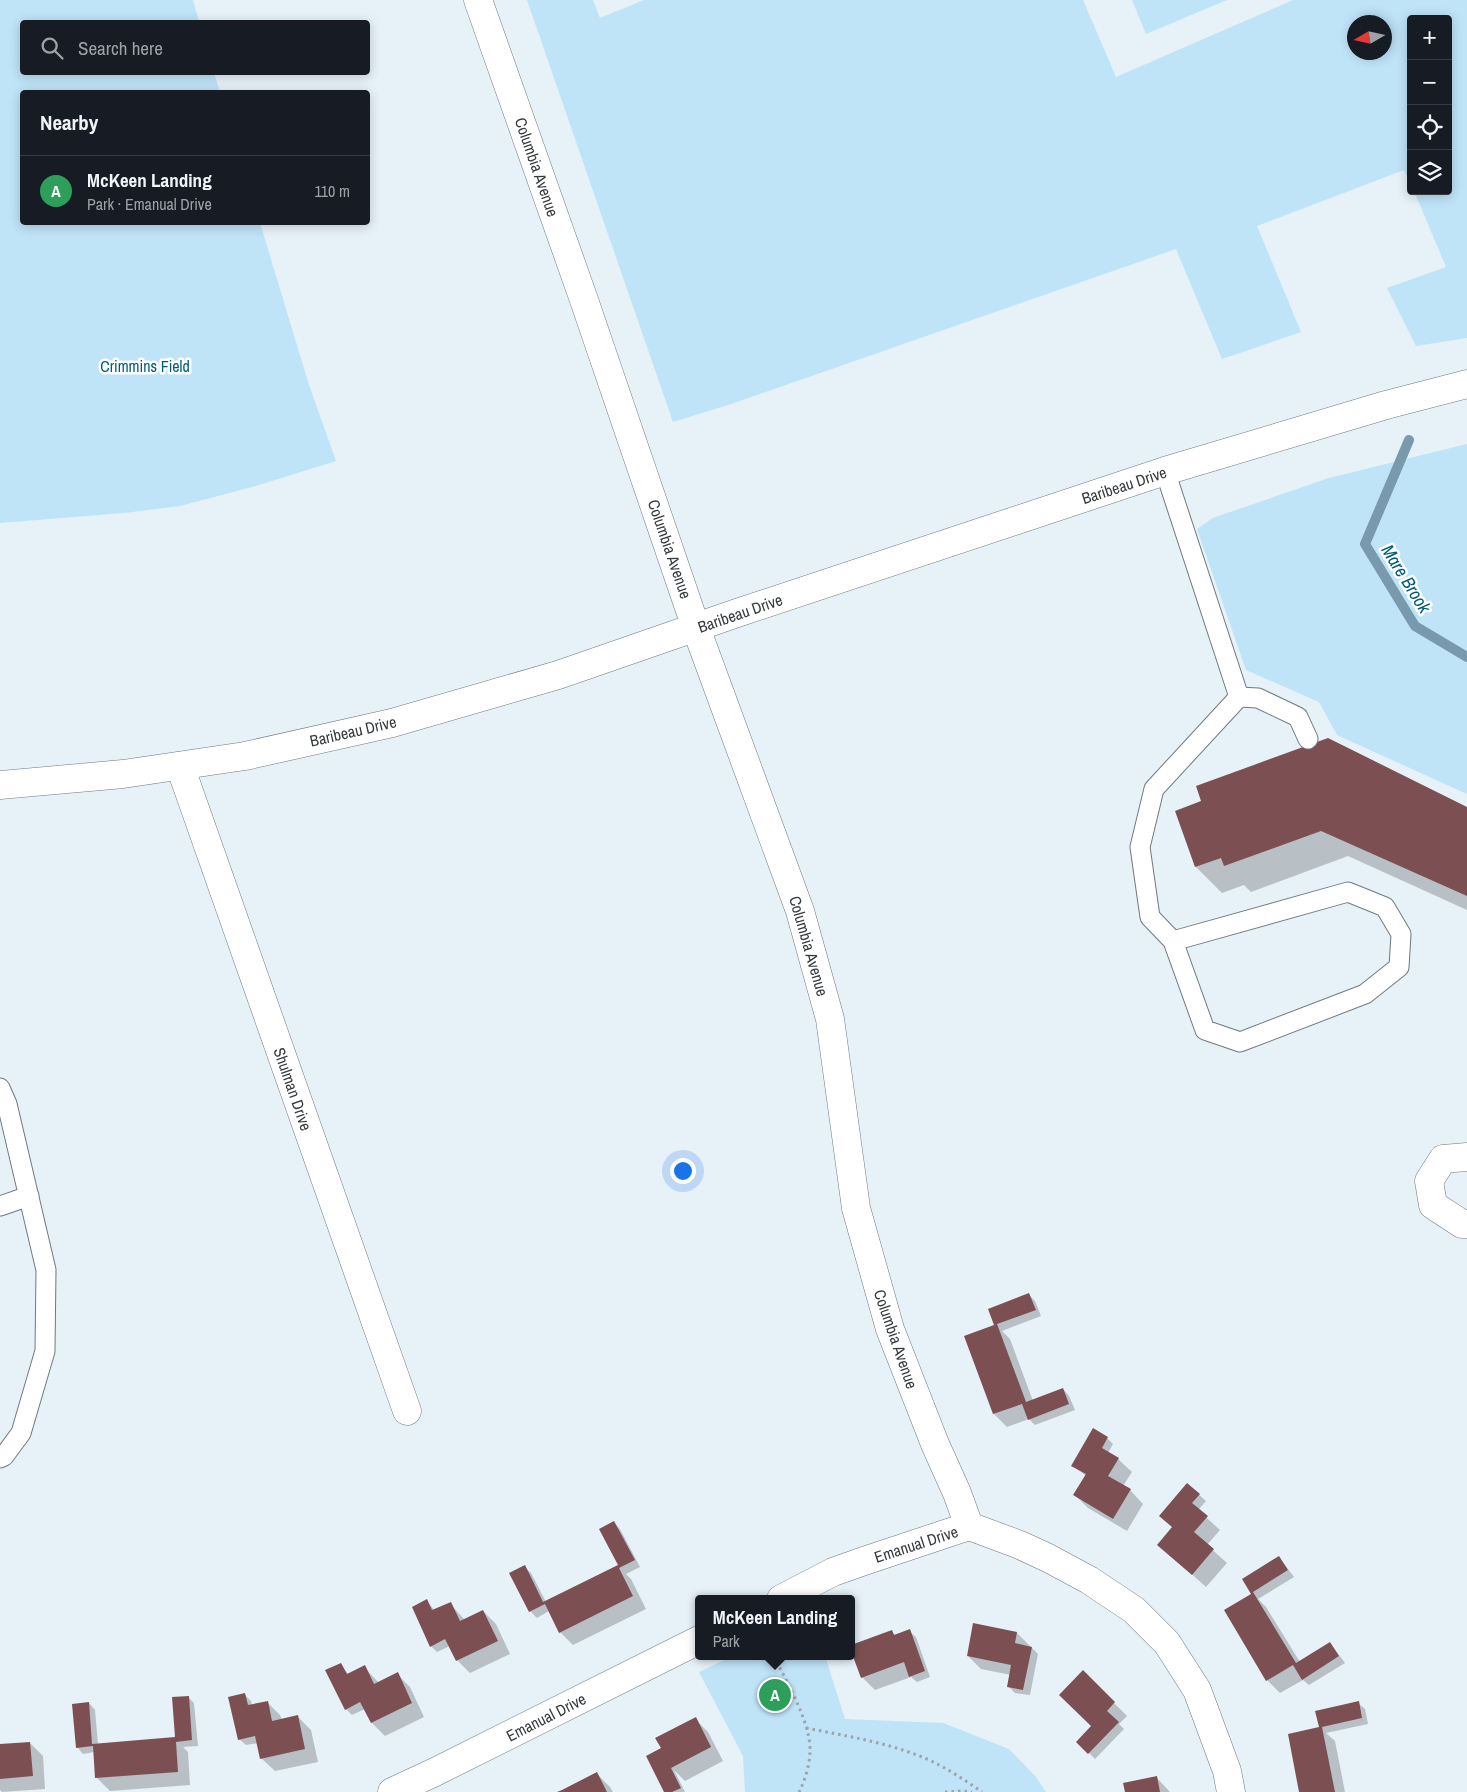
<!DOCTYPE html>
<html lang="en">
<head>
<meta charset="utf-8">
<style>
  :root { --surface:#171b24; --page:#242831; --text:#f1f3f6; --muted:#9ea1a6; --line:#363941; --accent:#1a73e8 }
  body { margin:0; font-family:"Archivo Narrow",sans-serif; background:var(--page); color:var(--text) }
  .controls { position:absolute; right:15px; top:15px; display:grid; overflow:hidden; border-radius:5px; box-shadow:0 2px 12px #0003 }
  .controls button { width:45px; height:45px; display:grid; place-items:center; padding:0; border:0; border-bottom:1px solid var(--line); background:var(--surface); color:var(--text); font:25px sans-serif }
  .compass { position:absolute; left:1347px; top:15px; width:45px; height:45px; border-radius:50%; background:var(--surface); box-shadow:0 2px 12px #0003; rotate:261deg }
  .you { position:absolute; left:682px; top:1170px; width:18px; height:18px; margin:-12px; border:4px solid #fff; border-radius:50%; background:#1a73e8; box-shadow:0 0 0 8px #1a73e833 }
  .badge { display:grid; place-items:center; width:32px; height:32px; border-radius:50%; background:var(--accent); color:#fff; font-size:16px; font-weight:700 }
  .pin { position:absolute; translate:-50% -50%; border:2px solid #fff; box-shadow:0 1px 5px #0006 }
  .popup { position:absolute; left:695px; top:1595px; width:160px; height:65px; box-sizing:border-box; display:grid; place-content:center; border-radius:5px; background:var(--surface); filter:drop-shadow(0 1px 4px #0005); font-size:16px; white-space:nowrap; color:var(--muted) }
  .popup b { font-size:19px; color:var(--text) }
  .popup::after { content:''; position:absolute; left:50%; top:100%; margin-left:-10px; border:10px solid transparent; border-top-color:var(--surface) }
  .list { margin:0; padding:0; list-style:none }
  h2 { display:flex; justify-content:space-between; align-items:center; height:65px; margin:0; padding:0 20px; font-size:21px }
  h2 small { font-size:16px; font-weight:400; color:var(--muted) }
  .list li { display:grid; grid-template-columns:32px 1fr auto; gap:15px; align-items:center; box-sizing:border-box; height:70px; padding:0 20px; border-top:1px solid var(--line) }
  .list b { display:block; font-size:19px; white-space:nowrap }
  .list p { margin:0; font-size:16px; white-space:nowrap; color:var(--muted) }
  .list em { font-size:16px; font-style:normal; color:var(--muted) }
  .icon { flex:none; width:28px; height:28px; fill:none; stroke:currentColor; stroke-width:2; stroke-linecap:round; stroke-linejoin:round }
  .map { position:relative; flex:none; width:1467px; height:1792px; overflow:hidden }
  .search { position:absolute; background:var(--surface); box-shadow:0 2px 12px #0003; left:20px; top:20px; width:350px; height:55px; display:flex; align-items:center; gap:12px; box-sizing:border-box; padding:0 18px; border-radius:5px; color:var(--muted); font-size:19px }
  .panel { position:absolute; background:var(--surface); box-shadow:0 2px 12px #0003; left:20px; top:90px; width:350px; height:135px; border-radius:5px }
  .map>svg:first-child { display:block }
</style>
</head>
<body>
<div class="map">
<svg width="1467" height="1792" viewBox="0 0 1467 1792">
  <rect width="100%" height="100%" fill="#e6f1f8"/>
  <!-- green -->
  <g fill="#bfe3f7" fill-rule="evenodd">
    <path d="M0 0H193L199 22H22V72L214 73 220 92H22V222L260 223 309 385 336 461 252 487 180 506 124 513 0 523Z"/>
    <path d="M527 0H593L600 18 644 0H1083L1116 77 1293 0H1467V338L1416 346 1387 288 1446 267 1414 191H1448V19H1411V184L1404 170 1257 226 1301 332 1222 359 1176 249 728 405 673 422ZM1354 22H1384V52H1354Z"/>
    <path d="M1132 0H1227L1146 34Z"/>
    <path d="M1467 444V794L1337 735 1319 702 1246 670 1197 529 1213 518 1329 478Z"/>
    <path d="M733 1656H825L845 1719 943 1723 1009 1749 1036 1777 1046 1792H745L743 1756 699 1672Z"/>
  </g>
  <!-- shadow -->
  <g fill="#0003">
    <path d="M1467 809V910L1348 856 1251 892 1244 885 1222 893 1196 867 1176 811Z"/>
    <path d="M1029 1295 1035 1301 1041 1316 1002 1331 1010 1339 1033 1401 1063 1389 1069 1396 1075 1410 1035 1425 1029 1419 1007 1427 994 1414 966 1337 996 1326 990 1310Z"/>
    <path d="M1107 1438 1113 1444 1108 1453 1118 1459 1132 1472 1123 1486 1130 1490 1143 1504 1127 1531 1088 1508 1075 1495 1086 1476 1072 1465Z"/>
    <path d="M1187 1484 1206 1501 1198 1510 1220 1530 1207 1545 1227 1563 1206 1587 1159 1545 1173 1527Z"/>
    <path d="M614 1523 620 1529 640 1567 626 1574 631 1579 646 1609 573 1645 560 1632 549 1611 537 1618 530 1611 511 1573 524 1566 531 1573 546 1602 619 1565Z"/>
    <path d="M1279 1557 1294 1577 1258 1599 1266 1607 1300 1662 1330 1643 1345 1663 1309 1685 1303 1680 1280 1693 1267 1680 1252 1594 1244 1579Z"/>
    <path d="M427 1601 435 1611 450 1604 465 1620 483 1611 496 1624 510 1654 470 1673 457 1660 450 1646 437 1652 431 1646Z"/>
    <path d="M909 1631 916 1637 930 1677 917 1682 911 1677 875 1690 862 1677 892 1632 896 1636Z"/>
    <path d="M1017 1633 1038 1654 1030 1695 1015 1693 1008 1686 1011 1675 981 1669 968 1656Z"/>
    <path d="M341 1665 348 1674 364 1667 379 1683 397 1674 410 1687 424 1717 385 1736 372 1723 365 1709 352 1715 346 1709Z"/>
    <path d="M1083 1672 1127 1716 1119 1724 1124 1729 1095 1759 1078 1742 1093 1727Z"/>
    <path d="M245 1695 251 1701 252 1706 267 1702 280 1715 282 1720 298 1717 311 1730 318 1762 275 1771 261 1758 258 1743 246 1745 239 1739Z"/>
    <path d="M188 1697 194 1703 198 1746 183 1747 188 1752 190 1785 110 1791 97 1778 94 1752 83 1754 77 1747 89 1703 95 1710 98 1744 174 1739Z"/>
    <path d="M1358 1703 1365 1709 1368 1724 1326 1733 1335 1741 1345 1792H1301L1322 1728 1320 1727Z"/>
    <path d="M695 1719 708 1732 723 1761 685 1781 674 1770 685 1792H666L664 1754Z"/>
    <path d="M30 1743 43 1756 45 1789 2 1792 0 1790V1746Z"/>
    <path d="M597 1774 610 1787 613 1792H559Z"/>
    <path d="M1156 1777 1170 1792H1127Z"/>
  </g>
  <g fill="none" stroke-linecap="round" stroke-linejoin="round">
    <!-- stream -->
    <path stroke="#789aac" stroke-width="10" d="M1409 440 1365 544 1415 626 1467 657"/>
  </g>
  <!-- building -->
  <g fill="#7c5052">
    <path d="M1328 738 1467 807V896L1321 831 1224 866 1221 858 1195 867 1175 811 1201 801 1196 786Z"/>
    <path d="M1029 1293 1036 1310 997 1324 1026 1402 1063 1388 1069 1404 1028 1420 1022 1404 993 1414 964 1336 994 1325 988 1309Z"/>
    <path d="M1093 1428 1108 1437 1102 1448 1119 1458 1108 1476 1131 1489 1113 1519 1073 1495 1086 1474 1071 1466Z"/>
    <path d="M1187 1483 1200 1494 1192 1503 1208 1516 1194 1532 1214 1549 1192 1575 1157 1545 1172 1527 1159 1516Z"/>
    <path d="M614 1521 635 1560 619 1568 633 1596 559 1633 545 1604 529 1612 509 1573 525 1565 543 1602 618 1565 599 1529Z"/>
    <path d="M1279 1556 1288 1570 1253 1592 1296 1663 1330 1642 1339 1656 1302 1680 1293 1665 1266 1681 1224 1610 1251 1594 1242 1579Z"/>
    <path d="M427 1599 432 1610 451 1602 460 1621 483 1610 498 1641 456 1661 445 1639 430 1647 412 1607Z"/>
    <path d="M973 1623 1017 1632 1015 1643 1032 1647 1023 1690 1007 1687 1011 1665 967 1656Z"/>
    <path d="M910 1629 925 1671 909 1677 904 1662 861 1678 851 1651V1645L892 1630 894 1635Z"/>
    <path d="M341 1663 347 1674 365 1665 374 1684 398 1672 412 1703 371 1723 360 1702 345 1710 325 1670Z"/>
    <path d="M1083 1670 1115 1702 1107 1711 1119 1722 1088 1754 1076 1742 1091 1726 1059 1695Z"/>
    <path d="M245 1693 248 1705 268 1701 272 1721 298 1715 305 1749 260 1759 255 1736 238 1740 228 1697Z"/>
    <path d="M189 1696 192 1740 176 1742 178 1772 95 1778 93 1746 76 1748 72 1704 89 1702 92 1744 175 1737 172 1697Z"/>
    <path d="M1359 1701 1362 1718 1322 1727 1335 1792H1299L1288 1734 1319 1727 1315 1711Z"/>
    <path d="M696 1717 711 1747 671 1768 681 1788 672 1792H664L646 1756 661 1748 655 1738Z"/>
    <path d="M30 1742 33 1776 0 1779V1744Z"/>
    <path d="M597 1772 607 1792H557L562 1790Z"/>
    <path d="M1157 1776 1160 1792H1125L1123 1783Z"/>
  </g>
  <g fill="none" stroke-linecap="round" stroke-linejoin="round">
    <defs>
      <g id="lane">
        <path d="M1165 471 1239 697 1154 789 1140 847 1150 917 1173 941 1348 892 1385 907 1401 934 1399 967 1365 994 1240 1042 1205 1030 1173 941"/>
        <path d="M1239 697 1258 698 1298 717 1308 739"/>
        <path d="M0 1088 7 1104 46 1270 45 1351 21 1433 4 1456 0 1458"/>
        <path d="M0 1206 29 1196"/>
      </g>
      <g id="street">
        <path d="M478 0 584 300 696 628 800 911 830 1019 856 1208 890 1329 935 1444 957 1493 969 1526"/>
        <path d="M180 766 407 1411"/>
        <path d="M1467 1157 1443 1159 1429 1181 1433 1205 1462 1224H1467"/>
        <path d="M969 1526 1020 1545 1048 1558 1089 1580 1134 1610 1167 1643 1197 1690 1227 1771 1231 1792"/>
        <path d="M781 1599 833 1572 864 1561 969 1526"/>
        <path d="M392 1792 435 1772 699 1640"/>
      </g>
      <path id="secondary" d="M0 785 123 774 245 756 392 723 558 675 737 613 1165 471 1386 405 1467 384"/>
    </defs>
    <!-- lane casing -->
    <use href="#lane" stroke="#707a80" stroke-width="21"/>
    <!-- street casing -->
    <use href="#street" stroke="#707a80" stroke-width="29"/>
    <!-- secondary casing -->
    <use href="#secondary" stroke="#707a80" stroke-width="29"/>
    <!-- path -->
    <g stroke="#9ca4a9" stroke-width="3" stroke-dasharray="2.5 4" stroke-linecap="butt">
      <path d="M774 1656C786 1681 811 1723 810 1751 810 1763 805 1781 799 1792"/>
      <path d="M806 1728C846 1736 885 1742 922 1757 944 1766 963 1779 982 1792"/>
      <path d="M945 1792 962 1791 972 1792"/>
    </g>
    <!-- lane -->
    <use href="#lane" stroke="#fff" stroke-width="19"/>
    <!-- street -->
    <use href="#street" stroke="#fff" stroke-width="28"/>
    <!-- secondary -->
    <use href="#secondary" stroke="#fff" stroke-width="28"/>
  </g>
  <g text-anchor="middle" stroke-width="5" stroke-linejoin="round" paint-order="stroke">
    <!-- street labels -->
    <g font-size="16" fill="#363a3d" stroke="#fff">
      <text transform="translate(537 167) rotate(71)" y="6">Columbia Avenue</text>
      <text transform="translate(1124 485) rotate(-18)" y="6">Baribeau Drive</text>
      <text transform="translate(670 549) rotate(71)" y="6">Columbia Avenue</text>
      <text transform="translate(740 613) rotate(-19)" y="6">Baribeau Drive</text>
      <text transform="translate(353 731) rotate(-13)" y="6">Baribeau Drive</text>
      <text transform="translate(809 946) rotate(74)" y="6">Columbia Avenue</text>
      <text transform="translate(293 1089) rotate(71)" y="6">Shulman Drive</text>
      <text transform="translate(896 1339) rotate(71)" y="6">Columbia Avenue</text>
      <text transform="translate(916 1544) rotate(-18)" y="6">Emanual Drive</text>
      <text transform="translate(546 1717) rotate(-27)" y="6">Emanual Drive</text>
    </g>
    <!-- park labels -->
    <g font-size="16" fill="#015c7c" stroke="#fff">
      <text x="145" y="372">Crimmins Field</text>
    </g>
    <!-- water labels -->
    <g font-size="18" font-style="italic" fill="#005b7b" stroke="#fff">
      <text transform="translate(1406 579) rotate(58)" y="6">Mare Brook</text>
    </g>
  </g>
</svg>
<div class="controls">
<button>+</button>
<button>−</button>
<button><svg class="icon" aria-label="locate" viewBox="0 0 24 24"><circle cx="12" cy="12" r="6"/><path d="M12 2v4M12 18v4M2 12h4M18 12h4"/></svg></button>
<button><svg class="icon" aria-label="layers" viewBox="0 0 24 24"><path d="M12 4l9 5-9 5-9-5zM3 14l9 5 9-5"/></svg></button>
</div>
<svg class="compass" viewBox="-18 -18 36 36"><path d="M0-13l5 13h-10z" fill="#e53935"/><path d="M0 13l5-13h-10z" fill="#9ea1a6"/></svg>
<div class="you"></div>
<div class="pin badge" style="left:775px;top:1695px;background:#2e9e5b">A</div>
<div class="popup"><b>McKeen Landing</b>Park</div>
<div class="search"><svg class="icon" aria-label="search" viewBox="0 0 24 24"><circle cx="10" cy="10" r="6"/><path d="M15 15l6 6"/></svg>Search here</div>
<section class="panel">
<h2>Nearby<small></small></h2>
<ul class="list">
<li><span class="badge" style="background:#2e9e5b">A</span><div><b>McKeen Landing</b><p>Park · Emanual Drive</p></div><em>110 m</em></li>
</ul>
</section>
</div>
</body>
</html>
